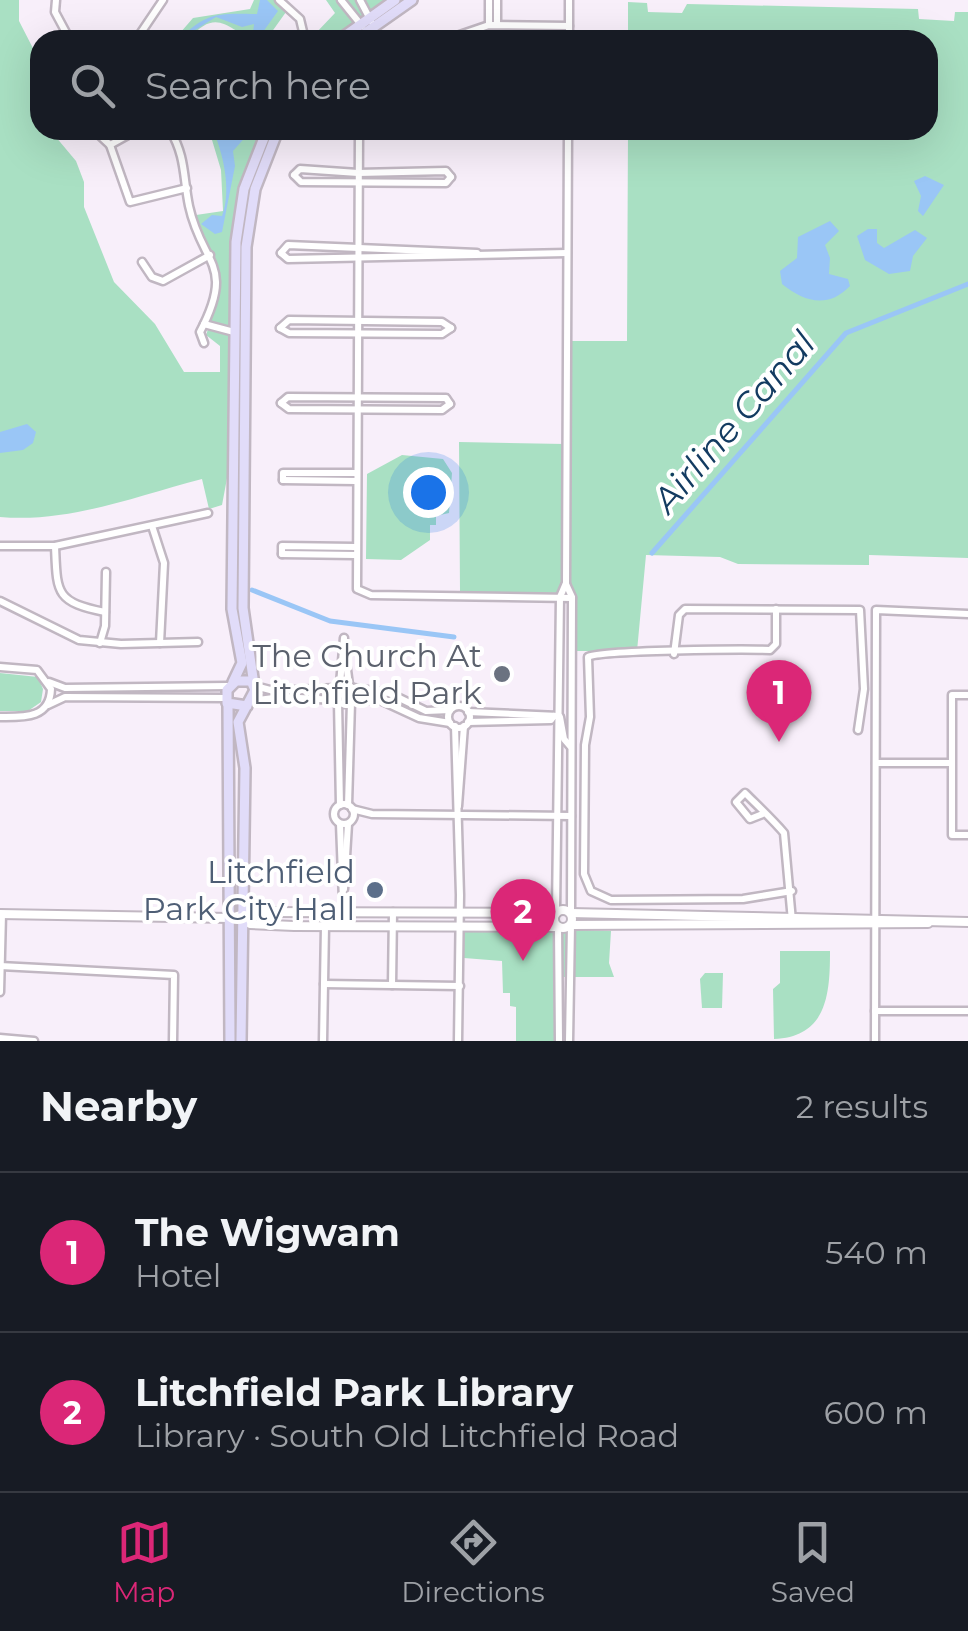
<!DOCTYPE html>
<html lang="en">
<head>
<meta charset="utf-8">
<style>
  :root { --surface:#171b24; --page:#242831; --text:#f1f3f6; --muted:#9ea1a6; --line:#363941; --accent:#db2777 }
  body { margin:0; font-family:Montserrat,sans-serif; background:var(--page); color:var(--text) }
  .you { position:absolute; left:428px; top:492px; width:35px; height:35px; margin:-25px; border:8px solid #fff; border-radius:50%; background:#1a73e8; box-shadow:0 0 0 15px #1a73e833 }
  .badge { display:grid; place-items:center; width:65px; height:65px; border-radius:50%; background:var(--accent); color:#fff; font-size:32px; font-weight:700 }
  .pin { position:absolute; translate:-50% -82px; filter:drop-shadow(0 2px 5px #0008) }
  .pin::after { content:''; position:absolute; top:52px; width:35px; height:30px; background:inherit; clip-path:polygon(0 0,100% 0,50% 100%) }
  .list { margin:0; padding:0; list-style:none }
  h2 { display:flex; justify-content:space-between; align-items:center; height:130px; margin:0; padding:0 40px; font-size:42px }
  h2 small { font-size:32px; font-weight:400; color:var(--muted) }
  .list li { display:grid; grid-template-columns:65px 1fr auto; gap:30px; align-items:center; box-sizing:border-box; height:160px; padding:0 40px; border-top:2px solid var(--line) }
  .list b { display:block; font-size:38px; white-space:nowrap }
  .list p { margin:0; font-size:32px; white-space:nowrap; color:var(--muted) }
  .list em { font-size:32px; font-style:normal; color:var(--muted) }
  .icon { flex:none; width:55px; height:55px; fill:none; stroke:currentColor; stroke-width:2; stroke-linecap:round; stroke-linejoin:round }
  .map { position:relative; flex:none; width:968px; height:1041px; overflow:hidden }
  .search { position:absolute; background:var(--surface); box-shadow:0 10px 40px #0002; left:30px; right:30px; top:30px; height:110px; display:flex; align-items:center; gap:25px; box-sizing:border-box; padding:0 35px; border-radius:30px; color:var(--muted); font-size:38px }
  .sheet { height:450px; background:var(--surface) }
  nav { display:flex; justify-content:space-around; align-items:center; box-sizing:border-box; height:140px; border-top:2px solid var(--line); background:var(--surface); font-size:28px; color:var(--muted) }
  nav a { display:grid; justify-items:center; gap:5px }
  nav .on { color:var(--accent) }
  .map>svg:first-child { display:block }
</style>
</head>
<body>
<div class="map">
<svg width="968" height="1041" viewBox="0 0 968 1041">
  <rect width="100%" height="100%" fill="#f8effa"/>
  <!-- green -->
  <g fill="#a9e0c3">
    <path d="M0 0H19V21L39 60 36 102 40 130H50L76 161 84 182V207L114 282 155 324 184 372H220V346L206 335C231 267 219 277 196 215L223 211 221 170 209 130H264L238 203 231 457 222 505 209 509 202 479C136 496 70 523 0 517Z"/>
    <path d="M254 0H275L286 12 266 40C230 40 222 0 188 40H174L193 18 250 9Z"/>
    <path d="M326 0H384L335 40H308L309 32 316 33 335 13Z"/>
    <path d="M628 2 647 3 648 12 682 13 687 4 918 9 919 19 954 21 955 12H968V558L869 555V565L738 564 720 557 646 555 637 651H575V593L460 592 459 442 565 444 567 341H627L628 130H928V40H628Z"/>
    <path d="M402 455 443 459 452 473 449 513 436 516V525H430V540L401 560 366 559 367 474Z"/>
    <path d="M0 673 38 677 43 689 41 702 28 711H0Z"/>
    <path d="M469 927 611 931 609 963 614 977H557L555 1041H516V1007L510 1006V993H503L502 961 464 958V930Z"/>
    <path d="M780 951H830C830 992 828 1037 774 1039L773 989 780 983Z"/>
    <path d="M705 973H723L722 1008H702L700 979Z"/>
  </g>
  <!-- water -->
  <g fill="#9ac6f6">
    <path d="M260 0H267L278 11 260 36 253 33 254 24 242 27 216 17 179 40C205 12 219 13 257 14Z"/>
    <path d="M213 130 249 133 233 151 235 166 222 232 215 234 201 224 212 215 222 216C232 190 223 153 213 130Z"/>
    <path d="M925 176 944 185 923 216 918 211 921 196 914 181Z"/>
    <path d="M830 221 839 231 825 245 830 258 829 274 848 279 850 286C828 309 804 302 782 284L780 271 797 258 798 237Z"/>
    <path d="M868 229H877V243L884 248 915 230 927 238 913 256 910 271 889 274 865 260 857 236Z"/>
    <path d="M27 424 36 432 33 443 23 450 0 453V432Z"/>
  </g>
  <g fill="none" stroke-linecap="round" stroke-linejoin="round">
    <!-- canal -->
    <g stroke="#9ac6f6" stroke-width="5">
      <path d="M652 553 846 333 968 284"/>
      <path d="M252 590 330 621 454 637"/>
    </g>
    <defs>
      <g id="minor">
        <path d="M56 0 55 12 70 40"/>
        <path d="M279 0 300 19 305 40"/>
        <path d="M341 0 362 26"/>
        <path d="M360 0 371 21"/>
        <path d="M489 0V25"/>
        <path d="M497 0V25"/>
        <path d="M136 40 163 0"/>
        <path d="M445 40 489 25 569 26"/>
        <path d="M569 40V0"/>
        <path d="M94 130 110 145 130 202 187 188"/>
        <path d="M170 130C186 157 183 177 189 206 202 266 236 263 200 332L204 343"/>
        <path d="M359 130 357 589 371 595 572 598"/>
        <path d="M110 145 137 130"/>
        <path d="M294 175 301 182 446 183 451 177"/>
        <path d="M294 175 300 169 358 173 446 171 451 177"/>
        <path d="M281 253 288 259 567 253"/>
        <path d="M281 253 288 245 477 253"/>
        <path d="M142 262 152 277 163 281 210 255"/>
        <path d="M204 324 234 332"/>
        <path d="M280 328 289 320 442 322 451 328"/>
        <path d="M280 328 289 333 442 334 451 328"/>
        <path d="M281 403 288 397 446 398 450 404"/>
        <path d="M281 403 289 409 442 410 450 404"/>
        <path d="M283 480V473H356"/>
        <path d="M283 480 356 481"/>
        <path d="M152 526 164 563 160 643"/>
        <path d="M0 546H55L208 513"/>
        <path d="M55 546C57 593 55 602 105 612"/>
        <path d="M282 554V546L355 547"/>
        <path d="M282 554 355 555"/>
        <path d="M566 584 572 597 571 913"/>
        <path d="M0 601 79 640 121 644 198 642"/>
        <path d="M776 609V644L770 650C748 649 599 650 588 657L590 717 585 745 584 874 591 891 611 900 743 899 792 891"/>
        <path d="M100 643 105 626 106 572"/>
        <path d="M344 647 349 685"/>
        <path d="M674 654 679 615 685 609 860 610 864 689 858 730"/>
        <path d="M0 667 37 670 51 689C50 719 23 717 0 717"/>
        <path d="M49 682 65 688 228 686"/>
        <circle cx="344" cy="694" r="10"/>
        <path d="M340 684 344 638"/>
        <path d="M255 686 274 691 336 688"/>
        <path d="M353 688 389 693 426 711 450 710"/>
        <path d="M968 695H952V835H968"/>
        <path d="M353 700H380L419 718 450 723"/>
        <path d="M251 701 281 697 336 700"/>
        <path d="M338 702 340 805"/>
        <path d="M48 705 65 697 226 698"/>
        <circle cx="459" cy="717" r="11"/>
        <path d="M468 712 559 716"/>
        <path d="M560 717 564 739 570 746"/>
        <path d="M468 722 551 720 554 716"/>
        <path d="M455 726 460 895 458 1041"/>
        <path d="M876 763H951"/>
        <circle cx="344" cy="814" r="10"/>
        <path d="M348 805 351 702"/>
        <path d="M458 806 464 726"/>
        <path d="M352 809 372 814 571 816"/>
        <path d="M765 813 750 819 736 802 745 793C758 806 772 819 784 833L792 921"/>
        <path d="M340 824 344 926"/>
        <path d="M344 889 348 824"/>
        <path d="M556 913 560 597 566 583 568 130"/>
        <path d="M558 927 559 1041"/>
        <path d="M0 966 174 975 173 1041"/>
        <path d="M324 984 460 986"/>
        <path d="M392 985 393 912"/>
        <path d="M0 992 2 914"/>
        <path d="M875 1011H968"/>
        <path d="M0 1038 34 1041"/>
        <path d="M323 1041 325 926"/>
        <path d="M569 1041 571 925"/>
        <path d="M875 1041 876 610 968 614"/>
      </g>
      <g id="tertiary">
        <circle cx="563" cy="919" r="9"/>
        <path d="M571 913 968 922"/>
        <path d="M0 914 230 918 251 912 556 913"/>
        <path d="M241 918 250 924 294 926 558 927"/>
        <path d="M571 925 928 923"/>
      </g>
      <g id="secondary">
        <path d="M339 40 395 0"/>
        <path d="M355 40 412 0"/>
        <path d="M233 682 242 663 232 609 236 242 244 189 267 130"/>
        <path d="M254 685 243 608 246 247 255 189 278 130"/>
        <path d="M228 704 230 1041"/>
        <path d="M241 1041 245 768 238 722 255 690 251 681H236L227 690V703L247 706"/>
      </g>
    </defs>
    <!-- minor casing -->
    <use href="#minor" stroke="#c1b7c2" stroke-width="11"/>
    <!-- tertiary casing -->
    <use href="#tertiary" stroke="#c1b7c2" stroke-width="12"/>
    <!-- secondary casing -->
    <use href="#secondary" stroke="#c1b7c2" stroke-width="14"/>
    <!-- minor -->
    <use href="#minor" stroke="#fff" stroke-width="6"/>
    <!-- tertiary -->
    <use href="#tertiary" stroke="#fff" stroke-width="8"/>
    <!-- secondary -->
    <use href="#secondary" stroke="#e1dcf9" stroke-width="9"/>
  </g>
  <!-- markers -->
  <circle fill="#6b7280" stroke="#fff" stroke-width="4" cx="502" cy="674" r="10"/>
  <circle fill="#5c6f8a" stroke="#fff" stroke-width="4" cx="375" cy="890" r="10"/>
  <g text-anchor="middle" stroke-width="8" stroke-linejoin="round" paint-order="stroke">
    <!-- worship labels -->
    <g font-size="32" fill="#5b616d" stroke="#fff" text-anchor="end">
      <text x="482" y="667">The Church At<tspan x="482" dy="37">Litchfield Park</tspan></text>
    </g>
    <!-- service labels -->
    <g font-size="32" fill="#4e5e75" stroke="#fff" text-anchor="end">
      <text x="355" y="883">Litchfield<tspan x="355" dy="37">Park City Hall</tspan></text>
    </g>
    <!-- water labels -->
    <g font-size="35" font-style="italic" fill="#133b61" stroke="#fff">
      <text transform="translate(734 422) rotate(-49)" y="12">Airline Canal</text>
    </g>
  </g>
</svg>
<div class="you"></div>
<div class="pin badge" style="left:779px;top:742px">1</div>
<div class="pin badge" style="left:523px;top:961px">2</div>
<div class="search"><svg class="icon" aria-label="search" viewBox="0 0 24 24"><circle cx="10" cy="10" r="6"/><path d="M15 15l6 6"/></svg>Search here</div>
</div>
<section class="sheet">
<h2>Nearby<small>2 results</small></h2>
<ul class="list">
<li><span class="badge">1</span><div><b>The Wigwam</b><p>Hotel</p></div><em>540 m</em></li>
<li><span class="badge">2</span><div><b>Litchfield Park Library</b><p>Library · South Old Litchfield Road</p></div><em>600 m</em></li>
</ul>
</section>
<nav>
<a class="on"><svg class="icon" aria-label="map" viewBox="0 0 24 24"><path d="M3 6l6-2 6 2 6-2v14l-6 2-6-2-6 2zM9 4v14M15 6v14"/></svg>Map</a>
<a><svg class="icon" aria-label="directions" viewBox="0 0 24 24"><path d="M12 3l9 9-9 9-9-9zM9 14v-3h6M13 9l2 2-2 2"/></svg>Directions</a>
<a><svg class="icon" aria-label="saved" viewBox="0 0 24 24"><path d="M7 4h10v16l-5-4-5 4z"/></svg>Saved</a>
</nav>
</body>
</html>
